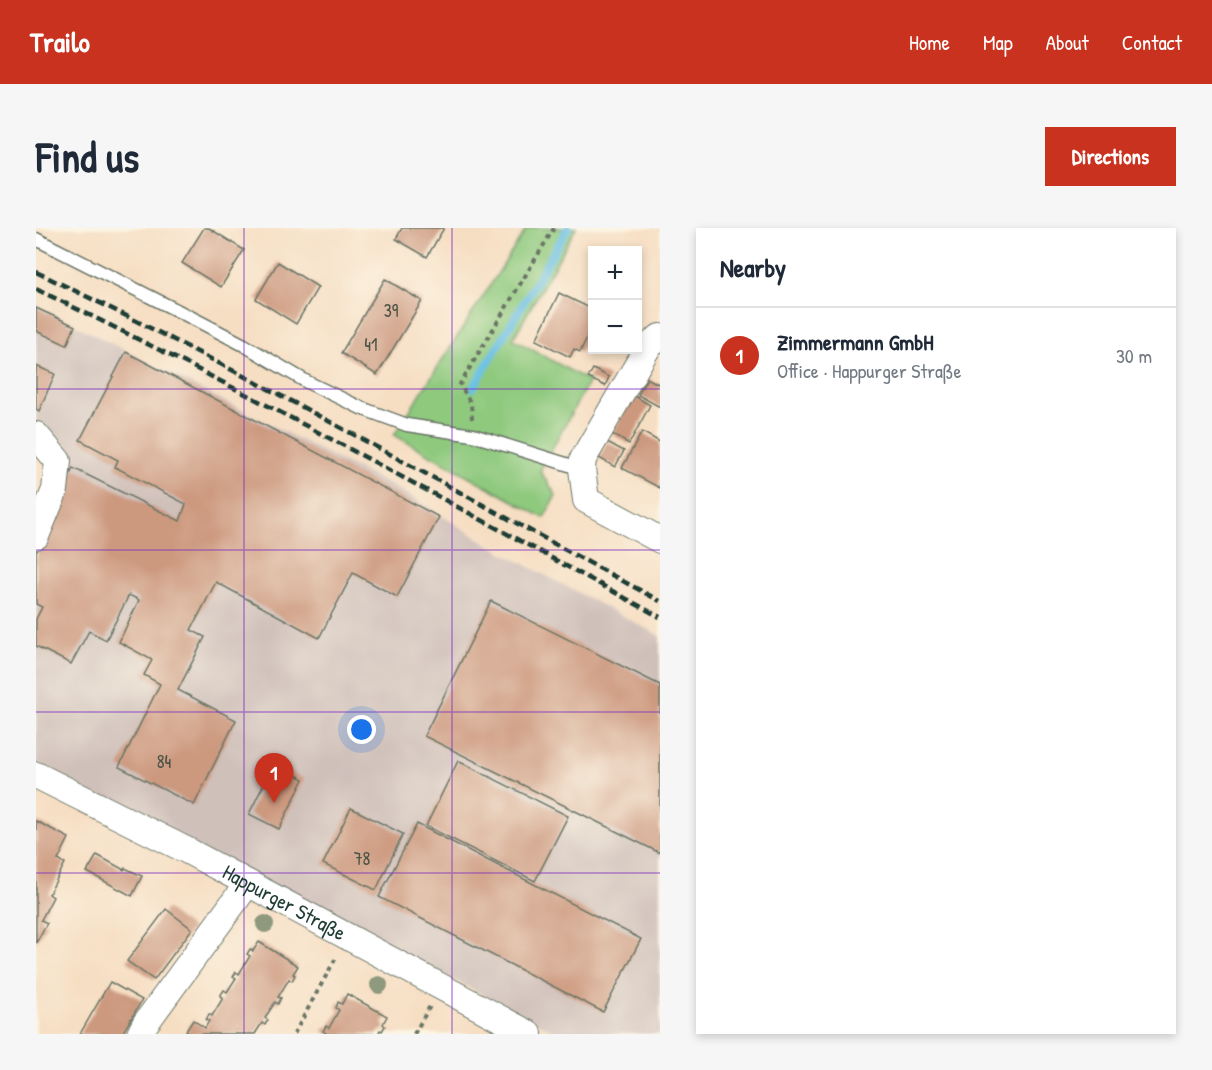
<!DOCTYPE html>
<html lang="en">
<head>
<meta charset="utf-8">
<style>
  :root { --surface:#fff; --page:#f6f6f7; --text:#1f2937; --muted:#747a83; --line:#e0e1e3; --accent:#c8321e }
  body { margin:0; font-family:"Patrick Hand",sans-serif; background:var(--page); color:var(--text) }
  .controls { position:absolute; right:18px; top:18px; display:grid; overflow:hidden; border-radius:0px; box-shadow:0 3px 9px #0003 }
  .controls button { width:54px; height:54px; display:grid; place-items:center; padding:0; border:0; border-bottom:2px solid var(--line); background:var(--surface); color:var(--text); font:30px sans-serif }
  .you { position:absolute; left:326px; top:502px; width:21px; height:21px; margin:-15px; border:4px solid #fff; border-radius:50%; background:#1a73e8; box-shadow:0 0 0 9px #1a73e833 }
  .badge { display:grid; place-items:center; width:39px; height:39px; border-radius:50%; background:var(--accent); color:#fff; font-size:20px; font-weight:700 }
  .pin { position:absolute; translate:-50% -50px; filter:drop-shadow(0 2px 3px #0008) }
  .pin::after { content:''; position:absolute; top:32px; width:21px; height:18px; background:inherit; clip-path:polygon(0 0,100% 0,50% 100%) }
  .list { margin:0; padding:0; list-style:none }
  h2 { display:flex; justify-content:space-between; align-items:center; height:78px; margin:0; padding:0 24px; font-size:26px }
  h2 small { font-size:20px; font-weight:400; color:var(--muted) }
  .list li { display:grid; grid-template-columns:39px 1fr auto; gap:18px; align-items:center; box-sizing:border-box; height:96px; padding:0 24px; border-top:2px solid var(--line) }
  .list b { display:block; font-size:22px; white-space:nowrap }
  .list p { margin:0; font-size:20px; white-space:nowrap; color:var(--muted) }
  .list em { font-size:20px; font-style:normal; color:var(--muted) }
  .map { position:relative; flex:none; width:624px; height:806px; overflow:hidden; border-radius:0px }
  header { display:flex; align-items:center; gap:36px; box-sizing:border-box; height:84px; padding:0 30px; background:var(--accent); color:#fff }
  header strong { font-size:28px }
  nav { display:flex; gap:33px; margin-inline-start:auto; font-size:21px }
  .intro { display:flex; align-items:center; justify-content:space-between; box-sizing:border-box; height:144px; padding:0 36px }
  h1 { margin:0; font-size:42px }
  .button { padding:15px 27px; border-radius:0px; background:var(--accent); color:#fff; font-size:21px; font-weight:700 }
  main { display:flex; gap:36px; padding:0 36px }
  aside { flex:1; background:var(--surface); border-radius:0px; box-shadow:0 3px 9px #0003 }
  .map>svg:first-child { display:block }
</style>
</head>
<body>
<header>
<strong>Trailo</strong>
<nav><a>Home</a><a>Map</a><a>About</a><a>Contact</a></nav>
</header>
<div class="intro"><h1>Find us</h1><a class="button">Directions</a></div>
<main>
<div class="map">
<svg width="624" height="806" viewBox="0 0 624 806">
  <rect width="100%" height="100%" fill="#fcf5e5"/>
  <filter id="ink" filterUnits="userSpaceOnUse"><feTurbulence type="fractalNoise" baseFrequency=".0167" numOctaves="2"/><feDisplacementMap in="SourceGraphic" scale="12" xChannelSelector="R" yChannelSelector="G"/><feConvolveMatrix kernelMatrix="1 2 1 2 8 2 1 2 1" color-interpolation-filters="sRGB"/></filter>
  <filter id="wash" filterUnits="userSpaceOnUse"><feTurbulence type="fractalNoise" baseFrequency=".008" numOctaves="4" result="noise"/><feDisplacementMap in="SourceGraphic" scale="24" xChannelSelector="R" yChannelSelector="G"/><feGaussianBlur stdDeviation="1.35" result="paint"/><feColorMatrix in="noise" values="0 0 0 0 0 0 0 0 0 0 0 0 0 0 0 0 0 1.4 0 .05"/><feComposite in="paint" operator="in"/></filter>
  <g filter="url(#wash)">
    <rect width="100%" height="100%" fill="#f6dec3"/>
    <!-- industrial -->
    <path fill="#cfc0ba" d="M0 77 371 266 456 319 624 408V806H524L0 542V311L27 236 0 204Z"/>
    <!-- green -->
    <path fill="#8ec97e" stroke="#568359" stroke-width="1.5" d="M491 0H540L477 111 553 153 504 243 520 267 508 290 358 207Z"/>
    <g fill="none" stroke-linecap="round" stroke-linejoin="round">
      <!-- stream -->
      <path stroke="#66bfe4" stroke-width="8" d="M437 160 532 0"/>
    </g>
    <g id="blocks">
      <!-- building -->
      <g fill="#cc987e">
        <path d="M168 0H173L208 22 185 59 146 35Z"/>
        <path d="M366 0H408L391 29 360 11Z"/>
        <path d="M242 34 282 59 260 96 220 71Z"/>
        <path d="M349 51 386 73 341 147 305 125Z"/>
        <path d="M523 65 556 81 552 90 556 92V99L544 124 538 121 534 129 500 112Z"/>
        <path d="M0 80 39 98 31 117 0 103Z"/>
        <path d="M90 124 403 289 361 369 317 345 283 410 180 354 155 402 169 409 142 462 200 492 158 577 83 539 124 456 108 447 116 432 83 414 103 372 93 367 70 412 53 403 35 436 0 418V391L6 379 0 376V325L37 240 144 293 150 276 79 239 82 232 44 212Z"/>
        <path d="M0 138 19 146 3 183 0 181Z"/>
        <path d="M557 141 573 149 569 158 552 150Z"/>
        <path d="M611 150 624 157V179L602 167Z"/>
        <path d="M597 167 614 177 593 216 576 206Z"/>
        <path d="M606 204 624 214V260L586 240Z"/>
        <path d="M571 214 588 223 579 239 563 230Z"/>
        <path d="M455 373 624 457V625L388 508Z"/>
        <path d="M422 533 532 588 499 653 390 598Z"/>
        <path d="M238 536 268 551 243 601 213 586Z"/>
        <path d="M315 580 367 606 340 662 287 636Z"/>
        <path d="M0 593 33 610 22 632 29 635 13 666 17 669 5 692 11 695 0 715Z"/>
        <path d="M381 596 605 711 567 784 343 669Z"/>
        <path d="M61 627 88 642 89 640 106 648 96 668 51 644Z"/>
        <path d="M130 681 156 701 118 752 91 733Z"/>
        <path d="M223 714 262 738 257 746 259 747 256 753 253 751 242 769 245 770 242 776 239 774 229 790 232 792 229 797 226 795 219 806H154L150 803 157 792 169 800 173 793 170 792 173 786 176 788 187 770 184 768 188 762 191 764 200 750 197 749 200 744 203 746 214 728 211 726 214 721 217 723Z"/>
        <path d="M74 754 106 772 86 806H44Z"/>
        <path d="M311 766 351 788 347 796 349 798 346 803 344 802 342 806H289L290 805 287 803 290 798 293 800 303 782 300 780 302 774 306 776Z"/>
      </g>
    </g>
  </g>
  <g filter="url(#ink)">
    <use href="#blocks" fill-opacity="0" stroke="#6a7566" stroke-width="1.5"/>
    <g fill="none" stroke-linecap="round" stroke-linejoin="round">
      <defs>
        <path id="lane" d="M0 11 164 94 208 117 271 154 325 180 371 197 437 207 546 241"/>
        <g id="street">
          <path d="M624 109 612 119 547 231 546 241 550 272 624 312"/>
          <path d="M0 207 22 233 19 262 0 308"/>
          <path id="s1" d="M0 547 152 623 493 806"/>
          <path d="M104 806 109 796 212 655"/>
        </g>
      </defs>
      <!-- lane casing -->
      <use href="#lane" stroke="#6a7566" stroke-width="15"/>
      <!-- street casing -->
      <use href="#street" stroke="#6a7566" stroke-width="28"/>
      <!-- path -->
      <g stroke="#6a7566" stroke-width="4" stroke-dasharray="4.5 4.5" stroke-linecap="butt">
        <path d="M436 191 435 176 424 156 518 0"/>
        <path d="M258 806 301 728"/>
        <path d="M378 806 394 778"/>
      </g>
      <!-- lane -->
      <use href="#lane" stroke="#fff" stroke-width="12"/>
      <!-- street -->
      <use href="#street" stroke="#fff" stroke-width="26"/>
      <!-- rail -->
      <g stroke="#1f3d34" stroke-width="4.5" stroke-dasharray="9 4.5" stroke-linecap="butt">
        <path d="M0 44C213 145 417 262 624 373"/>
        <path d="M0 61C212 163 418 277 624 389"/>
      </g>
    </g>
    <!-- trees -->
    <g fill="#8f997e">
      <circle cx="229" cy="696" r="9"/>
      <circle cx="343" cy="757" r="9"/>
    </g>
  </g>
  <!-- grid -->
  <path fill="none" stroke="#7b2cbf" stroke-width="1.5" stroke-opacity="0.55" d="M208 0V806M416 0V806M0 161H624M0 322H624M0 484H624M0 645H624"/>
  <g text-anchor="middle" stroke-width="4.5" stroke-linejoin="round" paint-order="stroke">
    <!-- number labels -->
    <g font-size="18" fill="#4a5446">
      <text x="355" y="89">39</text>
      <text x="335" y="123">41</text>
      <text x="128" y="540">84</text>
      <text x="326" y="637">78</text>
    </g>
    <!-- street labels -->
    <g font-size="21" fill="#1f3d34" stroke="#fcf5e5">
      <text dy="7" stroke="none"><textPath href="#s1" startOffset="279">Happurger Straße</textPath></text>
    </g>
  </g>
</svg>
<div class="controls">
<button>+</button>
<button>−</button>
</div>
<div class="you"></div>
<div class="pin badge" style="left:238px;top:575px">1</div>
</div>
<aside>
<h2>Nearby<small></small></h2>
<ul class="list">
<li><span class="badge">1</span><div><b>Zimmermann GmbH</b><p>Office · Happurger Straße</p></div><em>30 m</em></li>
</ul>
</aside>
</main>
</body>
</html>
